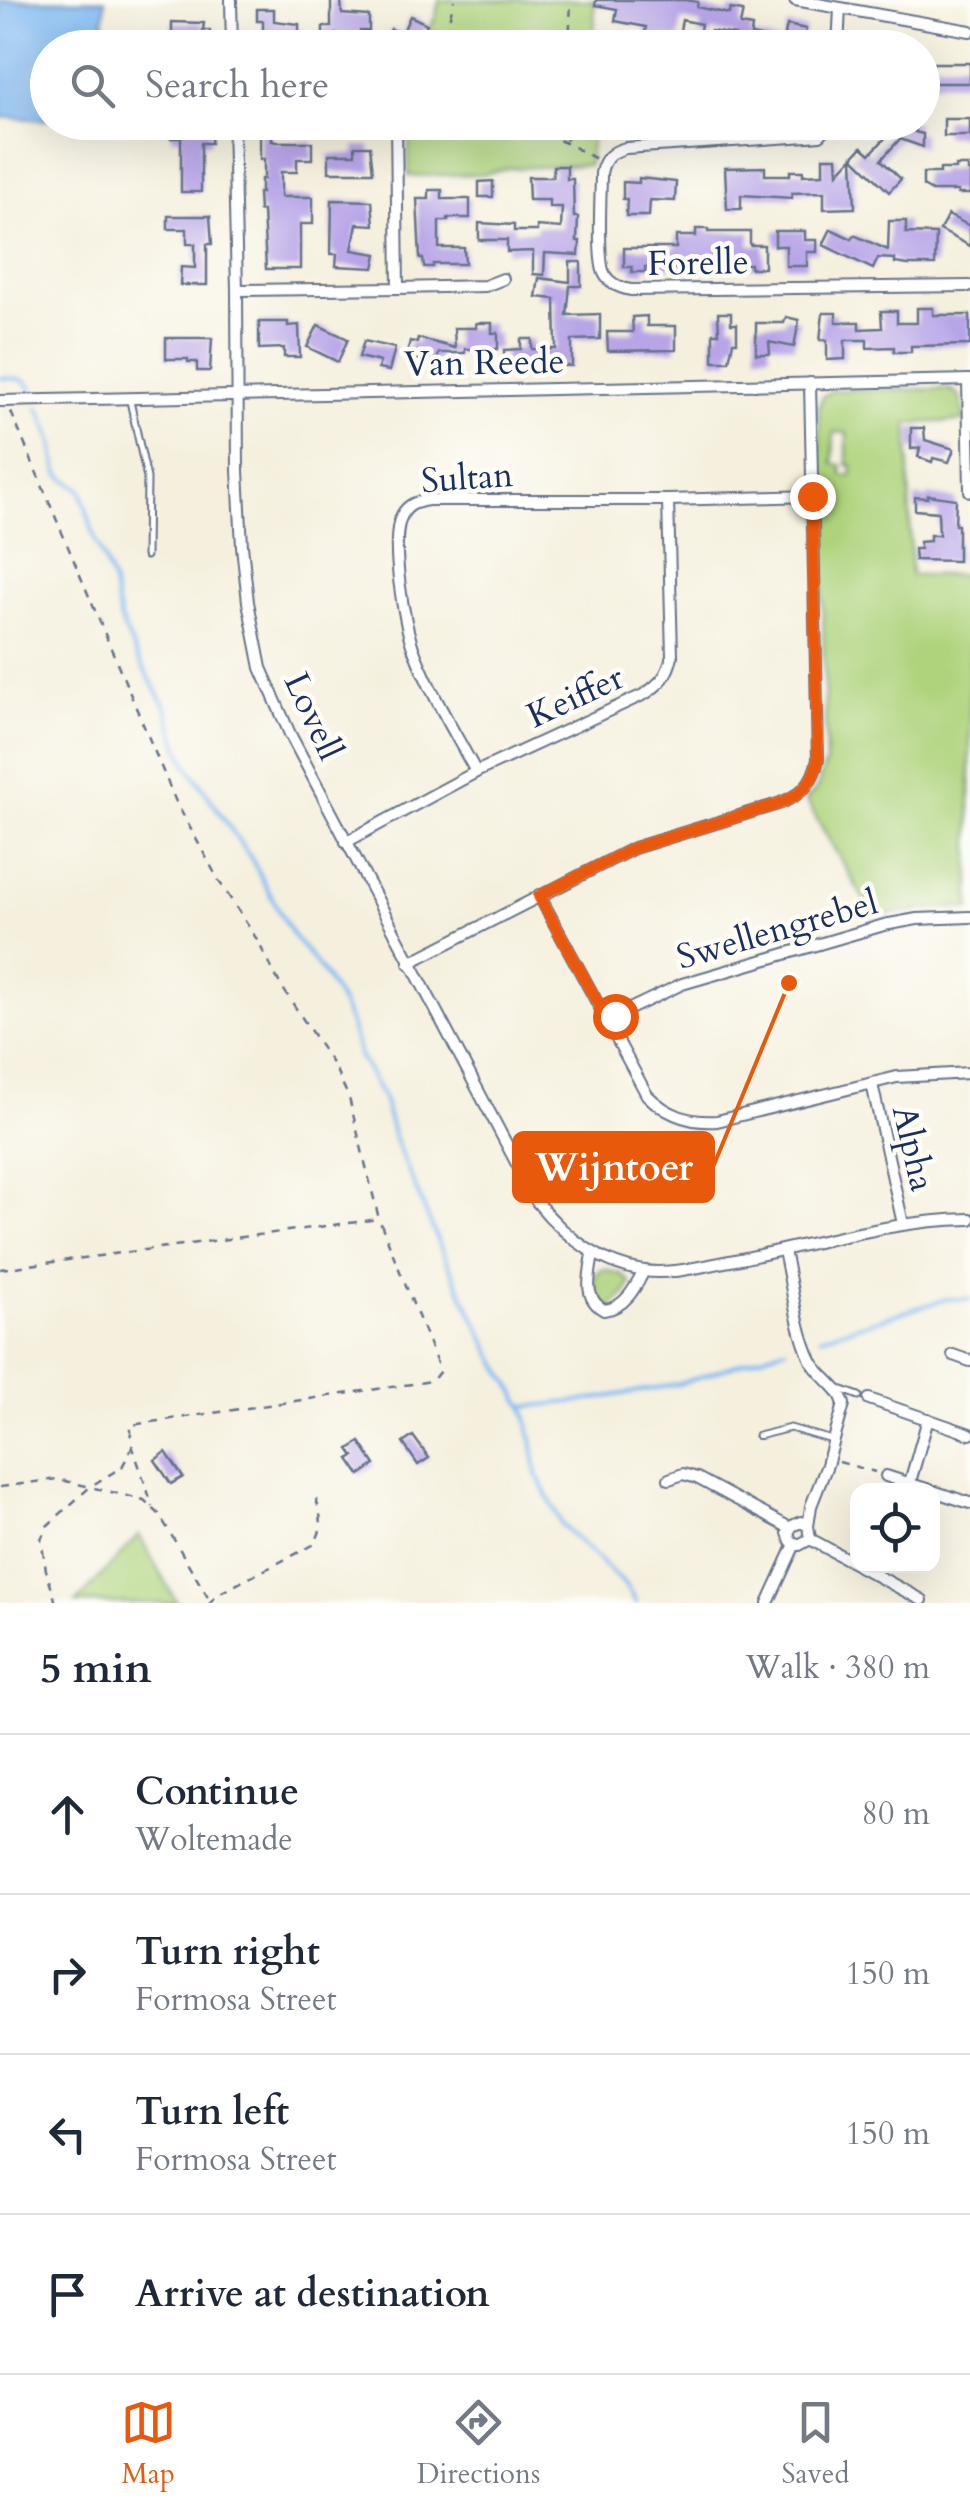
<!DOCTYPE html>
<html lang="en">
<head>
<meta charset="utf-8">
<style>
  :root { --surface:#fff; --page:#f6f6f7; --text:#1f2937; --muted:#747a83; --line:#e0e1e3; --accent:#ea580c }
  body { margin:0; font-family:Cardo,serif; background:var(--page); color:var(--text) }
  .controls { position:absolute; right:30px; bottom:30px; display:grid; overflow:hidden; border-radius:20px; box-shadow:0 10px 40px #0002 }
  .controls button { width:90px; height:90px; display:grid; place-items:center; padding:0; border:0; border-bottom:2px solid var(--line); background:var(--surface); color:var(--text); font:50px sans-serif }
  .stop { position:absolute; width:30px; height:30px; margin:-22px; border:8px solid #ea580c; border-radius:50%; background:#fff }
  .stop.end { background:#ea580c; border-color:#fff; box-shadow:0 2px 10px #0008 }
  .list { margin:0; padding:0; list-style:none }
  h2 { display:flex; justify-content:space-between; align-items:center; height:130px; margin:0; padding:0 40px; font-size:42px }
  h2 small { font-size:32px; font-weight:400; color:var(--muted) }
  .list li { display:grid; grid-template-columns:65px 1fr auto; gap:30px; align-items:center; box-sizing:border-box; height:160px; padding:0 40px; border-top:2px solid var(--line) }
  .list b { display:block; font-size:38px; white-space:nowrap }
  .list p { margin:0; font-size:32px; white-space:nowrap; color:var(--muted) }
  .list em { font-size:32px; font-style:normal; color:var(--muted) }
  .icon { flex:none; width:55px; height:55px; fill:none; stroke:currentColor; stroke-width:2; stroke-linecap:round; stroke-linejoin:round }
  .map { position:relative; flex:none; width:970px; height:1603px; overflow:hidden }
  .search { position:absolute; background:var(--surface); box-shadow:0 10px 40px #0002; left:30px; right:30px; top:30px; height:110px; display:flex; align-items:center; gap:25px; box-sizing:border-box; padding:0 35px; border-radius:55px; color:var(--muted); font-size:38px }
  .sheet { height:770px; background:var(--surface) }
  nav { display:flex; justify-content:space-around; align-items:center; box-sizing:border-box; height:140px; border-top:2px solid var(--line); background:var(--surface); font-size:28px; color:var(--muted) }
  nav a { display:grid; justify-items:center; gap:5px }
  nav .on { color:var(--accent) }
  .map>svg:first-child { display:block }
</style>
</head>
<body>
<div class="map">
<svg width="970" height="1603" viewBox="0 0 970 1603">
  <rect width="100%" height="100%" fill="#fdfcf7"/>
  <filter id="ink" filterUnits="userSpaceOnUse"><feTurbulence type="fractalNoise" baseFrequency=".01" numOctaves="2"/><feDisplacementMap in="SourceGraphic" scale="20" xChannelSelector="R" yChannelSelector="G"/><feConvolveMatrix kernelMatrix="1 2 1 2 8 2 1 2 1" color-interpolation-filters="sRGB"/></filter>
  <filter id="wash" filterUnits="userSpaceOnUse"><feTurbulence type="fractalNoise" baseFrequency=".0048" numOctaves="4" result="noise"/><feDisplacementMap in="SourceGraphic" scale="40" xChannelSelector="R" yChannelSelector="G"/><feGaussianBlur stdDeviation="2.25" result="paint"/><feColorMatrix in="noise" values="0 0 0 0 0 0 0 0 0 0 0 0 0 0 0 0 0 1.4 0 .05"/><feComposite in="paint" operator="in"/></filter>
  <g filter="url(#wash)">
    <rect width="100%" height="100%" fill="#f5f0de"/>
    <!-- green -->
    <g fill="#aed37c" stroke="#64816d" stroke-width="2.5" fill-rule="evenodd">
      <path d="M439 0H594L595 47H422L436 15Z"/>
      <path d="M409 123V122L594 123 588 165 509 168 484 174 409 176Z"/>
      <path d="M949 389C964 394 963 407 964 421L908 423 911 575H970V909C938 905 905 912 874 917L806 800 816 790 826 762 819 406 823 396 833 390ZM834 432 847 433V465H852L851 476 842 475 841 465 833 464Z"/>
      <path d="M604 1269 623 1275 630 1283 627 1291 612 1306 600 1304 594 1294 595 1275Z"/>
      <path d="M139 1535 177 1603H76Z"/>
    </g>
    <!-- water -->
    <path fill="#82baf2" stroke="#4e74a8" stroke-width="2.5" d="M0 0H105L102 47 48 48 47 120 0 117Z"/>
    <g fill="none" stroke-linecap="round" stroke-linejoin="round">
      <!-- stream -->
      <g stroke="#82baf2" stroke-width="4">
        <path d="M0 378C15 379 27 376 33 393"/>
        <path d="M38 408 43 416 53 443 57 468 60 475 81 490 94 536 112 580 120 619 137 657 166 707 179 747 187 765 252 860 291 933 321 970 340 1001 350 1023 360 1057 383 1098 394 1137 445 1258 493 1356 524 1407 532 1439 537 1474 562 1525 625 1585 636 1603"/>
        <path d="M821 1337 947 1299H970"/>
        <path d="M524 1407 589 1400 679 1384 785 1348"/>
      </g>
    </g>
    <g id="blocks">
      <!-- building -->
      <g fill="#b8a5e8">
        <path d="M331 0H341L342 14 369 16V31H360V35L336 34V42H323V27H331Z"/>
        <path d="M596 0H685L698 2 697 7 729 14 730 9 743 11 740 25 752 27 751 35 783 42 787 25 806 29 803 48H749L734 45 735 35 711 31 710 37 699 35 701 24 682 20 678 40 657 36V40L644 38 646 27 615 21 617 9 595 5Z"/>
        <path d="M257 9H274V21L299 24V42H292V44L263 42V21H257Z"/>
        <path d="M410 16 427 24 416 48H383L391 29 402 34Z"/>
        <path d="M172 22 204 23 203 30H210V41L208 43 172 41Z"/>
        <rect x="933" y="63" width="37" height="20"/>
        <rect x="944" y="119" width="26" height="17"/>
        <path d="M171 122H211V143H201V192H181V138H171Z"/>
        <path d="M865 122H918L915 132 923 134V147L900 139 881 160 901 179 889 192 853 157 855 208 824 209V192L792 193V198L741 195V209H727L725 168 765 167V175H790V171H803V175L823 174V157H837L838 173 862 147 870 154 890 133 865 124Z"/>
        <path d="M260 133H272V141L277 142H312V159H297V172H281V197H313V224H300V269H266L263 211H259L258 193H261V179H264V159H260Z"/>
        <path d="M355 146H370L373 172H329V154H355Z"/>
        <path d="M553 166H567V179H573L574 217H578L577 241H580L579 255 545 253 544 275 533 274V251L507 252V240H479V223L514 225V231H537V226L561 228 562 207H549V200H529L528 177H553Z"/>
        <path d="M956 166H968V171H970V194H958V191H932L923 186V173H940V169H956Z"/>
        <path d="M639 178 676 182 675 201 650 200 649 216H626L627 199H623V182L639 183Z"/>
        <path d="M493 181V197H479V182Z"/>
        <path d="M429 190H442V199H470V218H448V221H439V248H464L465 264H433V267H424L423 259H420L417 199H429Z"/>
        <path d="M332 200 372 201 374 225 357 224 352 250 377 254 374 268 336 266 337 254H331Z"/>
        <path d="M948 215 970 226V246L940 230Z"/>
        <path d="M168 216H210L212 244H207V285H180L181 267 195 268V244H187V229H168Z"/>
        <path d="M889 221H906V233L936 234 935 265H908L895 263V259L878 258 873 269 823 245 831 229 852 239 854 235 888 250Z"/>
        <path d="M696 229H708V232H750V245H764V268H750V264H717V271L680 272V267H645V272H632V267H624V248H676V236H696Z"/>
        <path d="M775 231H805V240H817V252H807V266H786V246H775Z"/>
        <path d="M570 262H581V286H570L567 315 600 314V339L572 340V366L504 365V350L521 349V339H532V349H556L555 299 536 297 539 278 570 282Z"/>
        <path d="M917 308H933V315H970V345L911 346V352H894V347L867 348V340H845V359L827 360V340H820L823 313H836V322H859V329L882 328 881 311H897V323H917Z"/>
        <path d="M718 313H731V324H737V342H733L729 361H713V333H719Z"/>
        <path d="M647 316V326H676V350L608 351 607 332H633L632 317Z"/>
        <path d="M786 317 799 320 794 347 769 342 770 354H756V323H784Z"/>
        <path d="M259 322H288V326L299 325 300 357H284V348L259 349Z"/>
        <path d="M476 323H492V333H498V349H465V353H439L436 365 406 357 410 341 417 343 418 338 455 348 454 328H476Z"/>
        <path d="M318 325 348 339 338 362 307 347Z"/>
        <path d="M166 338H212L210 371H197V362H188V359H166Z"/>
        <path d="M364 341 395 348 389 371 378 369 380 362 359 357Z"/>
        <path d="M911 428H924L925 440 954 449 949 462 933 458 932 462 918 457 920 448 911 449Z"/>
        <path d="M928 495 956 499 955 525H958V561L915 560 914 549H920V542L930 541V535H939L938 512 915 510V497L928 498Z"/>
        <path d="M413 1436 429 1458 418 1465 403 1443Z"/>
        <path d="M360 1442 375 1465 360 1475 349 1459 354 1456 349 1449Z"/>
        <path d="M166 1452 183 1477 171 1484 155 1460Z"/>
      </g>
    </g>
  </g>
  <g filter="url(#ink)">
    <use href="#blocks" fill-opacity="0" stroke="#67738b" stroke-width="2.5"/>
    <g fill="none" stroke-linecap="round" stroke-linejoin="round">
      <defs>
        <g id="service">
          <path d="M130 401 147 478 146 556"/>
          <path d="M840 1389 859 1396"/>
          <path d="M758 1436 790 1428 832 1440"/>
        </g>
        <g id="minor">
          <path d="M231 0 232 48"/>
          <path d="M795 0 970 31"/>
          <path d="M838 48 840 8"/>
          <path d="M233 122 237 290 238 471 242 546 248 602 261 668 290 734 537 1202C565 1237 599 1264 644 1271 673 1275 707 1265 735 1260 813 1245 891 1220 970 1219"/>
          <path d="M832 122 820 135 808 136 626 148C612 151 604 158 601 173 601 193 597 259 604 273 609 284 620 288 631 290L970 286"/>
          <path d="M398 288 485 286 503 279"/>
          <path d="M237 290 398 288 396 122"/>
          <path d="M968 380 970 491"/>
          <path d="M0 401 970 380"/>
          <path d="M476 772C455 733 431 694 415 653 404 628 389 538 402 515 408 504 416 502 428 500H668L813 496"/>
          <path d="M346 842 476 772 645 694C661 683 668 675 672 656L668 500"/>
          <path d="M539 895 647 1095C667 1115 689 1123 717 1121L897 1077 970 1073"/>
          <path d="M409 963 634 848 778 804C801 795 813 784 818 759L810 383"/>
          <path d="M607 1020 682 984 884 925 917 919 970 917"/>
          <path d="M872 1084 903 1224"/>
          <path d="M784 1251C792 1285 796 1329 811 1360 820 1378 839 1385 844 1404L827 1465 811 1506 808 1526 810 1539 799 1545 791 1541 788 1533 792 1526 801 1522 808 1526"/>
          <path d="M593 1254C590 1275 582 1298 604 1310 625 1308 635 1288 644 1271"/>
          <path d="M953 1355 970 1361"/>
          <path d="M869 1399 970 1434"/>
          <path d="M886 1476 970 1503"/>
          <path d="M669 1479 683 1474 697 1478 790 1528"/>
          <path d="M910 1482 928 1419"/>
          <path d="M810 1539 858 1565"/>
          <path d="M859 1566 922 1600"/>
          <path d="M768 1603 795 1544"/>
        </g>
      </defs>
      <!-- service casing -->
      <use href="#service" stroke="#67738b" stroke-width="9"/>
      <!-- minor casing -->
      <use href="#minor" stroke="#67738b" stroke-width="14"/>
      <!-- path -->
      <g stroke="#67738b" stroke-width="2.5" stroke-dasharray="8 8" stroke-linecap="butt">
        <path d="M442 48 454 0"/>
        <path d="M569 48 571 0"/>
        <path d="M515 122 566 143 596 159"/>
        <path d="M566 141V122"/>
        <path d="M11 412 176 802 219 881 256 938 280 984 335 1068 349 1098 379 1219 440 1371 432 1381 131 1425V1442L153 1507"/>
        <path d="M0 1269 379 1219"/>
        <path d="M839 1462 875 1472"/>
        <path d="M0 1487 57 1479 144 1500 159 1514 210 1601"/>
        <path d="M56 1603 46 1570 41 1539 47 1526 91 1486 122 1467 132 1448"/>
        <path d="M209 1603 220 1593 313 1545C326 1527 320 1512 314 1493"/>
      </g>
      <!-- service -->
      <use href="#service" stroke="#fff" stroke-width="5"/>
      <!-- minor -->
      <use href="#minor" stroke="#fff" stroke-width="10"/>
    </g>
  </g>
  <g fill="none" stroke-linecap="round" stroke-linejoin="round" filter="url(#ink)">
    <!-- route -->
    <path stroke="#ea580c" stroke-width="12" d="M615 1016 607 1020 539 896 634 848 778 804C801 795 813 784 818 760L812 496"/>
  </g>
  <g text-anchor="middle" stroke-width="9" stroke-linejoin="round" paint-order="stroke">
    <!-- street labels -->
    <g font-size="35" fill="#1b2f5e" stroke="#fdfcf7">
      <text transform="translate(698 262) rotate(-1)" y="12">Forelle</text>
      <text transform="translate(484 362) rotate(-1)" y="12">Van Reede</text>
      <text transform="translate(467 477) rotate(-4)" y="12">Sultan</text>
      <text transform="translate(575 696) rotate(-25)" y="12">Keiffer</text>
      <text transform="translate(314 716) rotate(65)" y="12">Lovell</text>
      <text transform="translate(777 929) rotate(-16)" y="12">Swellengrebel</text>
      <text transform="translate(914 1148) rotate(77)" y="12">Alpha</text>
    </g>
  </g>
  <!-- callouts -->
  <path fill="none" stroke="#e8590c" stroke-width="4" d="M789 983L713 1167"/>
  <circle fill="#e8590c" stroke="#fdfcf7" stroke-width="4" cx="789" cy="983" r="10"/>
  <rect fill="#e8590c" stroke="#e8590c" stroke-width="4" x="514" y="1133" width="199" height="68" rx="10"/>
  <g font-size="38" text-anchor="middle" font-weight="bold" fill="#fff">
    <text x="614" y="1180">Wijntoer</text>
  </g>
</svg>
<div class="controls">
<button><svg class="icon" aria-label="locate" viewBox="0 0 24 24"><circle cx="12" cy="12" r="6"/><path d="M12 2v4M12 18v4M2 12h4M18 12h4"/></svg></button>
</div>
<div class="stop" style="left:615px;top:1016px"></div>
<div class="stop end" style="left:812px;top:496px"></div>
<div class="search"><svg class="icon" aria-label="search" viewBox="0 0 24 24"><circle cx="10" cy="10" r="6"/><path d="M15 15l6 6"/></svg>Search here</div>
</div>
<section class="sheet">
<h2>5 min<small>Walk · 380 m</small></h2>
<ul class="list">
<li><svg class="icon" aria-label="ahead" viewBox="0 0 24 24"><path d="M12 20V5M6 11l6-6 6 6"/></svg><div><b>Continue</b><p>Woltemade</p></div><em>80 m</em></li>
<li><svg class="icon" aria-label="right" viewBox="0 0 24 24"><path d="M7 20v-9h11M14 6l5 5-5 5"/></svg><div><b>Turn right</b><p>Formosa Street</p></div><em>150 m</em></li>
<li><svg class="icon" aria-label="left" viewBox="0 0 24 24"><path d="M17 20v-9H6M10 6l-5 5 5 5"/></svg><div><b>Turn left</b><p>Formosa Street</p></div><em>150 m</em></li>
<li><svg class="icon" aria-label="arrive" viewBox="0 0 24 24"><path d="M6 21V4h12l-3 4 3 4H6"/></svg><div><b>Arrive at destination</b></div></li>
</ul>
</section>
<nav>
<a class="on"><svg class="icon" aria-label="map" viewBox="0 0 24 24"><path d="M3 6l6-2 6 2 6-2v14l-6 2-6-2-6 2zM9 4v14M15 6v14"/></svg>Map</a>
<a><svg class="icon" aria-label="directions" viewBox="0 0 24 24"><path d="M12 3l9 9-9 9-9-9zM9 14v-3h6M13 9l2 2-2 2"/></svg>Directions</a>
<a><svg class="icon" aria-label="saved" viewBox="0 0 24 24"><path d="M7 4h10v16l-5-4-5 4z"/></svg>Saved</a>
</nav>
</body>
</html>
